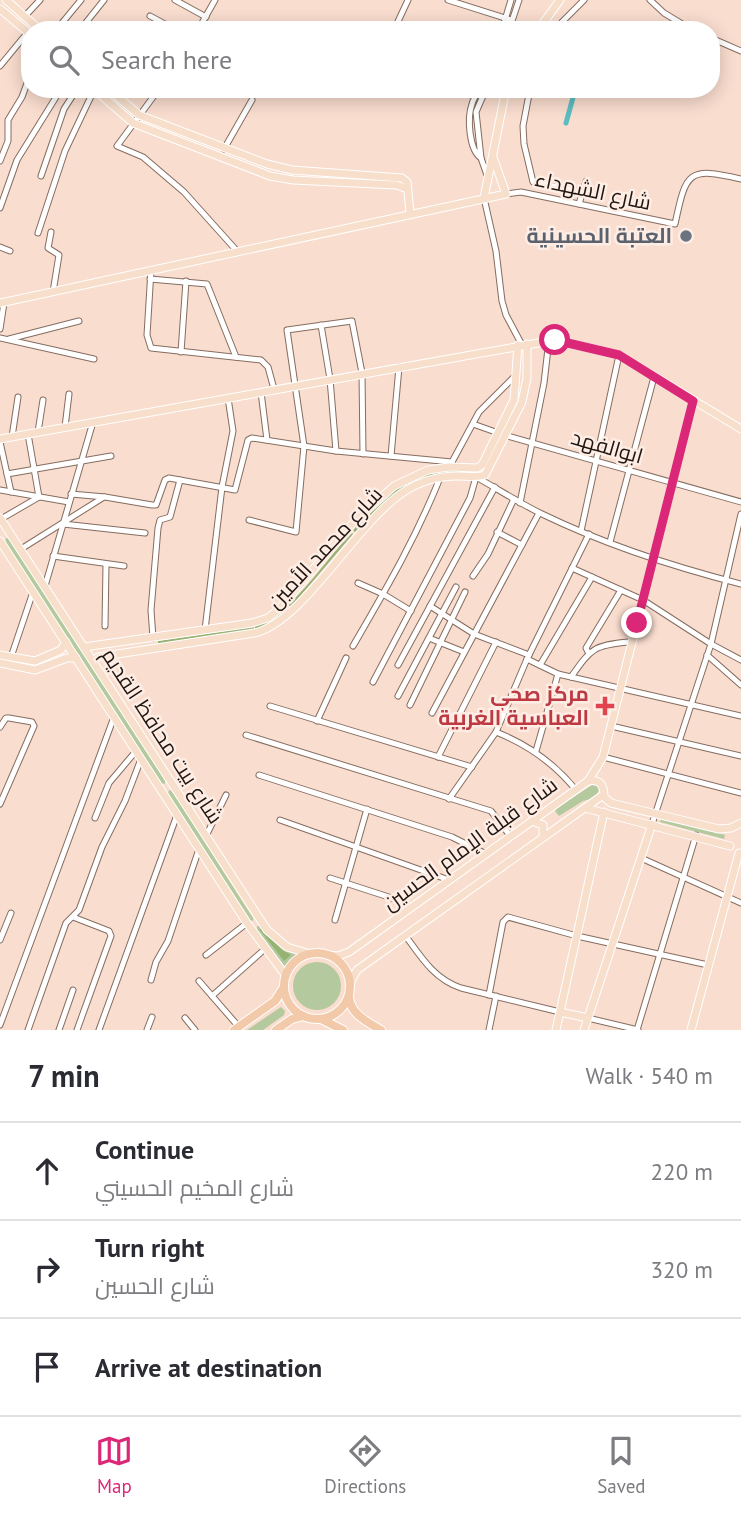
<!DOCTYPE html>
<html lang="en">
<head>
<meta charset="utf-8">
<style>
  :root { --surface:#fff; --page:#f7f7f7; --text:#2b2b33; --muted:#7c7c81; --line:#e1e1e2; --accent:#db2777 }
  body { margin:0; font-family:"PT Sans",Cairo,sans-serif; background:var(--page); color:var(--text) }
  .stop { position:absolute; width:21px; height:21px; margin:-16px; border:5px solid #db2777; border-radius:50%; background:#fff }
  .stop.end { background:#db2777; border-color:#fff; box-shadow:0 2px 7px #0008 }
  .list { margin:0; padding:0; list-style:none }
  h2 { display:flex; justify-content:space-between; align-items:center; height:91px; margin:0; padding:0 28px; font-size:30px }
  h2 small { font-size:23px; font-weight:400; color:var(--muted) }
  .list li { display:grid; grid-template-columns:46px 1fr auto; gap:21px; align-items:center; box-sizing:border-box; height:98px; padding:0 28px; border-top:2px solid var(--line) }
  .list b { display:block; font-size:26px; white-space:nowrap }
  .list p { margin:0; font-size:23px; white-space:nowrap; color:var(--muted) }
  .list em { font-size:23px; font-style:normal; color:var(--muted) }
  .icon { flex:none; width:38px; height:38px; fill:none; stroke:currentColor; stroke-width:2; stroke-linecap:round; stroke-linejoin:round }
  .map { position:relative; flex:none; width:741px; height:1030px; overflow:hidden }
  .search { position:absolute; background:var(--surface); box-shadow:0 4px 18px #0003; left:21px; right:21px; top:21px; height:77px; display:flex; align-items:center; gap:18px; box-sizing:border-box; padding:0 24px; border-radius:28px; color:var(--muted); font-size:26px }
  .sheet { height:385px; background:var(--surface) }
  nav { display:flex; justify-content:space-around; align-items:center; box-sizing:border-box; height:98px; border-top:2px solid var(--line); background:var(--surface); font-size:19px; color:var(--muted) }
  nav a { display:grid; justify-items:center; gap:4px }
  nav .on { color:var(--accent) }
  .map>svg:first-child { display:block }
</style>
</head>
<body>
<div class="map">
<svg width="741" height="1030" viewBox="0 0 741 1030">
  <rect width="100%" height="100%" fill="#f9ddcf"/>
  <!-- green -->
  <g fill="#b5c99e">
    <path d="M6 538 10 539 165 780V784L161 783 5 543Z"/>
    <path d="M592 785 597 786 599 790 595 798 583 801 559 816 555 811 557 808Z"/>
    <path d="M169 790 172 791 253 918V921L250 920 168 794Z"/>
    <path d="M661 818 725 835 724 839 660 822Z"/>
    <path d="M257 926H262L297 955 289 961 285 967 257 930Z"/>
    <circle cx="317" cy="986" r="24"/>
    <path d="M281 1007 285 1011 284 1015 263 1030H247Z"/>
  </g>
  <!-- forest -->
  <g fill="#96b374">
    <path d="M457 469 458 472C410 477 387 500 355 532L352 530C387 495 405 475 457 469Z"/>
    <path d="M351 532 353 534 291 607 288 605 290 608 271 624 255 630V626C288 618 328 558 351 532Z"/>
    <path d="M254 627V630L158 644V641Z"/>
    <path d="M259 929H262L281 949 291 955 284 961Z"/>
  </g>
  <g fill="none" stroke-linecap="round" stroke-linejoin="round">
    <!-- canal -->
    <path stroke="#5cbdc1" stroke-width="5" d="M566 123 574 94"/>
    <defs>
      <g id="minor">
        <path d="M175 0 206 17"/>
        <path d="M448 0 511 20"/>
        <path d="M650 0 664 13 692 30"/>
        <path d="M25 16 40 0"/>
        <path d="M150 16 176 30"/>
        <path d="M62 23 81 0"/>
        <path d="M80 30 104 0"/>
        <path d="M198 30 215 0"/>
        <path d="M394 30 408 0"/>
        <path d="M502 30 511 0"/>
        <path d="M509 30 519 0"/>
        <path d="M558 30 562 22 584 0"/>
        <path d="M711 38 741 51"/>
        <path d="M0 66 28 32"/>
        <path d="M159 89 117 146 143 157 184 192 237 251"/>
        <path d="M480 89C477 94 473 99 472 104 467 118 469 150 481 158L476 112 486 89"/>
        <path d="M530 89 523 126 524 144 533 182 601 195"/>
        <path d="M224 149 252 100"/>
        <path d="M481 158 487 175"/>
        <path d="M0 161 8 141V120L22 97 30 75"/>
        <path d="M41 176 64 109 77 89"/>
        <path d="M506 194 521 192 675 224C686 173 687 166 741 179"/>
        <path d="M484 198 496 251 502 301 506 315 522 345"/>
        <path d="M579 204 586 181"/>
        <path d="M0 208 17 160 61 89"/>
        <path d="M51 232 48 248 59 255 53 292"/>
        <path d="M38 233 65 151 94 90"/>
        <path d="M0 247 10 251"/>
        <path d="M151 270 147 335 151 348 261 360 268 367 274 389"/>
        <path d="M150 279 207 284 236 357"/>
        <path d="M321 325 330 379 336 451"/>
        <path d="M0 329 4 303"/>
        <path d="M0 338 94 359"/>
        <path d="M9 339 79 321"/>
        <path d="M181 352 186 281"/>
        <path d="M261 392 267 440"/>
        <path d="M473 424 504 435 741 502"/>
        <path d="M65 427 69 394"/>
        <path d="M38 432 43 400"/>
        <path d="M12 437 18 397"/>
        <path d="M0 442 11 492"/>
        <path d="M391 456 399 367"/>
        <path d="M452 462 479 412 516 375"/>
        <path d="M7 474 111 456"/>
        <path d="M0 490 69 502"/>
        <path d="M71 494 105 497 152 505H156L165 480 169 478 235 490 248 440 252 438 336 451 452 462 449 467"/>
        <path d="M520 503 544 383 549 340"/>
        <path d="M1 519 39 497 28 434"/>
        <path d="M249 520 296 532 304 446 287 330 352 321 362 373 363 454"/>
        <path d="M63 524 145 533"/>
        <path d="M581 531 619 355"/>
        <path d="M497 532 522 545"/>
        <path d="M610 542 654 377"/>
        <path d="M21 549 104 497"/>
        <path d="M53 556 124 566"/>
        <path d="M572 568 643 600 711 644 741 660"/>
        <path d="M473 576 488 554 514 499"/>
        <path d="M358 583 383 594 411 611"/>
        <path d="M45 586 93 422"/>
        <path d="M430 606 474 634 529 655"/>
        <path d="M105 626 106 564"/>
        <path d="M205 630 222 487 233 431 228 398"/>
        <path d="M153 638 151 610 158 528 160 520 170 517 180 480"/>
        <path d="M429 638 464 652"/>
        <path d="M353 646C386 589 415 540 440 478"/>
        <path d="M588 652 586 648 621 590"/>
        <path d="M707 655 741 685"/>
        <path d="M11 657 33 592"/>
        <path d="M527 659 558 674 741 716"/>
        <path d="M398 665 495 487"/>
        <path d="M540 665 592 577"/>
        <path d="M571 677C591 649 593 645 629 642"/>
        <path d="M373 682 470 498 476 477C498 489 519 503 542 514 604 544 674 567 741 584"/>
        <path d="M398 696 456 587"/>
        <path d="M410 705 465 592"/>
        <path d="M270 706 472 767"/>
        <path d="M432 713 539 513"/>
        <path d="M317 721 346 658"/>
        <path d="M611 726 741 756"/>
        <path d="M0 727 6 718H9L32 722 34 726 0 804"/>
        <path d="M496 732C529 745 554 763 576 790"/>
        <path d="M246 735 491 811 511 837"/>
        <path d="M536 751 558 674"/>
        <path d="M438 757 496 642"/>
        <path d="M603 757 741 793"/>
        <path d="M259 775 452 837 486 854"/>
        <path d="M449 799 496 732 527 659 589 534"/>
        <path d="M95 818 109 783 136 751"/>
        <path d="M280 820 449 880"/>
        <path d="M652 824 711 644 741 514"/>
        <path d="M206 836 226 795"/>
        <path d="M641 858 741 903"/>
        <path d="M330 878 401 901 410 909"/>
        <path d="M73 917 109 931 111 936 77 1030"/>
        <path d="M335 920 367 809"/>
        <path d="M405 935C421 957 434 979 461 988L560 1012"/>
        <path d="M0 940 11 913"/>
        <path d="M206 955 247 923"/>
        <path d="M151 980 156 962 168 941 199 849"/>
        <path d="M199 981 239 1027"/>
        <path d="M489 995 503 922 508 917 577 936 708 965"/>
        <path d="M212 996 266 948"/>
        <path d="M185 1018 195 1030"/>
        <path d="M588 1018 638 1030"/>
        <path d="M0 1025 114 717"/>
        <path d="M28 1030 66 923 79 910 102 847 125 801 141 759"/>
        <path d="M59 1030 73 990"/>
        <path d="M99 1030 177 815"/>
        <path d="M147 1030 152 1017"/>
        <path d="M489 1030 496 996"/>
        <path d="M637 1030 696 835"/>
      </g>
      <g id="major">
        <path d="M6 0 40 30"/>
        <path d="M0 9 30 34"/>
        <path d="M538 30 560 0"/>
        <path d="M94 89 133 123 270 176 293 180 396 185 408 189"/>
        <path d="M109 89 139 115 267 164 292 170 402 178 407 182 410 213"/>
        <path d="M484 198 506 89"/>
        <path d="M0 303 506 194 493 157"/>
        <path d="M0 439 555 340 619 355 741 429"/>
        <path d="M0 518 267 930 287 947 310 954"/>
        <path d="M0 541 247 923 286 976"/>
        <path d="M84 647 252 623 268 618 278 610 355 521 394 486 428 470 449 467 477 468 482 465 514 400 518 345"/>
        <path d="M0 655 35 661 61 650 66 642"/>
        <path d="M94 662 98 657 254 633C302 623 355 525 402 493 418 482 438 476 458 476 467 476 476 478 485 475L522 402 527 378V344"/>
        <path d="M0 663 35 670 67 658H76"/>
        <path d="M588 781C601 778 604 787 604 797L611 803 719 829 731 828 741 823"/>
        <path d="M585 808 730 846"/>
        <path d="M532 821 543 825V836"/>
        <path d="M327 955 338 956 349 952 588 781 603 757 693 401"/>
        <path d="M350 983 357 970 603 795"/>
        <path d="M560 1012 588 1018"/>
        <path d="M556 1030 604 812"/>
        <path d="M584 1030 652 824"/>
        <path d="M691 1030 739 853"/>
      </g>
      <g id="highway">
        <circle cx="317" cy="986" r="33"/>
        <path d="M349 996C349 1013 367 1022 381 1030"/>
        <path d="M321 1019 343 1030"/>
        <path d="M234 1030 275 1001 284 987"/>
        <path d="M276 1030 292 1019 303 1016"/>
      </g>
    </defs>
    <!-- minor casing -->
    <use href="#minor" stroke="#856d60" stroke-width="7"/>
    <!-- major casing -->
    <use href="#major" stroke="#fff" stroke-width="9"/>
    <!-- highway casing -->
    <use href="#highway" stroke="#fff" stroke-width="10"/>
    <!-- minor -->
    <use href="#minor" stroke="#fff" stroke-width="5"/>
    <!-- major -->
    <use href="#major" stroke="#f7dfcb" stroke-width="7"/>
    <!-- highway -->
    <use href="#highway" stroke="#f2c9a9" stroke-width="8"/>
  </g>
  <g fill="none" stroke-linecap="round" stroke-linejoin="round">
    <!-- route -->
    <path stroke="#db2777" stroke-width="9" d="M555 340 619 355 693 401 637 623"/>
  </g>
  <!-- markers -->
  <circle fill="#6b7280" stroke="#feede4" stroke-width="2.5" cx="686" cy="236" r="7"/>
  <path fill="#e0444e" stroke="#feede4" stroke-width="2.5" d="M601.5 695.5h7v7h7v7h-7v7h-7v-7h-7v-7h7z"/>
  <g text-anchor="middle" stroke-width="5" stroke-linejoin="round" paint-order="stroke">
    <!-- street labels -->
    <g font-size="21" fill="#201611" stroke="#feede4">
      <text transform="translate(593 191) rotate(12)" y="7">شارع الشهداء</text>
      <text transform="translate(607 447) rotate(16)" y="7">ابوالفهد</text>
      <text transform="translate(325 548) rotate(-47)" y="7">شارع محمد الأمين</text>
      <text transform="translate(162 736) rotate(57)" y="7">شارع بيت محافظ القديم</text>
      <text transform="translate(470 844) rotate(-36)" y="7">شارع قبلة الإمام الحسين</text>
    </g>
    <!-- worship labels -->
    <g font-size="21" font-weight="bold" fill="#5b616d" stroke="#feede4" text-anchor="end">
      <text x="672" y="243">العتبة الحسينية</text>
    </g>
    <!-- health labels -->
    <g font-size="21" font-weight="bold" fill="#be3a42" stroke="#feede4" text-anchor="end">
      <text x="589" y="701">مركز صحي<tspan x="589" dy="24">العباسية الغربية</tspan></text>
    </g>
  </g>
</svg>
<div class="stop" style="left:555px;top:340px"></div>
<div class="stop end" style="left:637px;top:623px"></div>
<div class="search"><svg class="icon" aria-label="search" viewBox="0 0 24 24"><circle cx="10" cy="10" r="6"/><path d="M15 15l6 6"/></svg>Search here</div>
</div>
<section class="sheet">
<h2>7 min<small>Walk · 540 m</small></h2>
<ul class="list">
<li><svg class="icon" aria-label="ahead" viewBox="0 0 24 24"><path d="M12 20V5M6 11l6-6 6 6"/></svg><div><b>Continue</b><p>شارع المخيم الحسيني</p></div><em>220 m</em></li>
<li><svg class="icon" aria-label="right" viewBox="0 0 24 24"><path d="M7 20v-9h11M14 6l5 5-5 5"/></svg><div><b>Turn right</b><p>شارع الحسين</p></div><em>320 m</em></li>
<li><svg class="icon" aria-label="arrive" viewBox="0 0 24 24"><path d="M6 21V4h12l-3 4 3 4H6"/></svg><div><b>Arrive at destination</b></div></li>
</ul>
</section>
<nav>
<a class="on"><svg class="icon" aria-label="map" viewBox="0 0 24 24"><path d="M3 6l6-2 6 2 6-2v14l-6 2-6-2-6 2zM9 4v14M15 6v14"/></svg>Map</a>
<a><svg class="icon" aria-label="directions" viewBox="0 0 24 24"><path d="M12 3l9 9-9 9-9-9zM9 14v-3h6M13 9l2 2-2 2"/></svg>Directions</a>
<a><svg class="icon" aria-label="saved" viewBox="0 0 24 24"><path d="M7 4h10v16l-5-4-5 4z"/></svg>Saved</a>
</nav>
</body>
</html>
